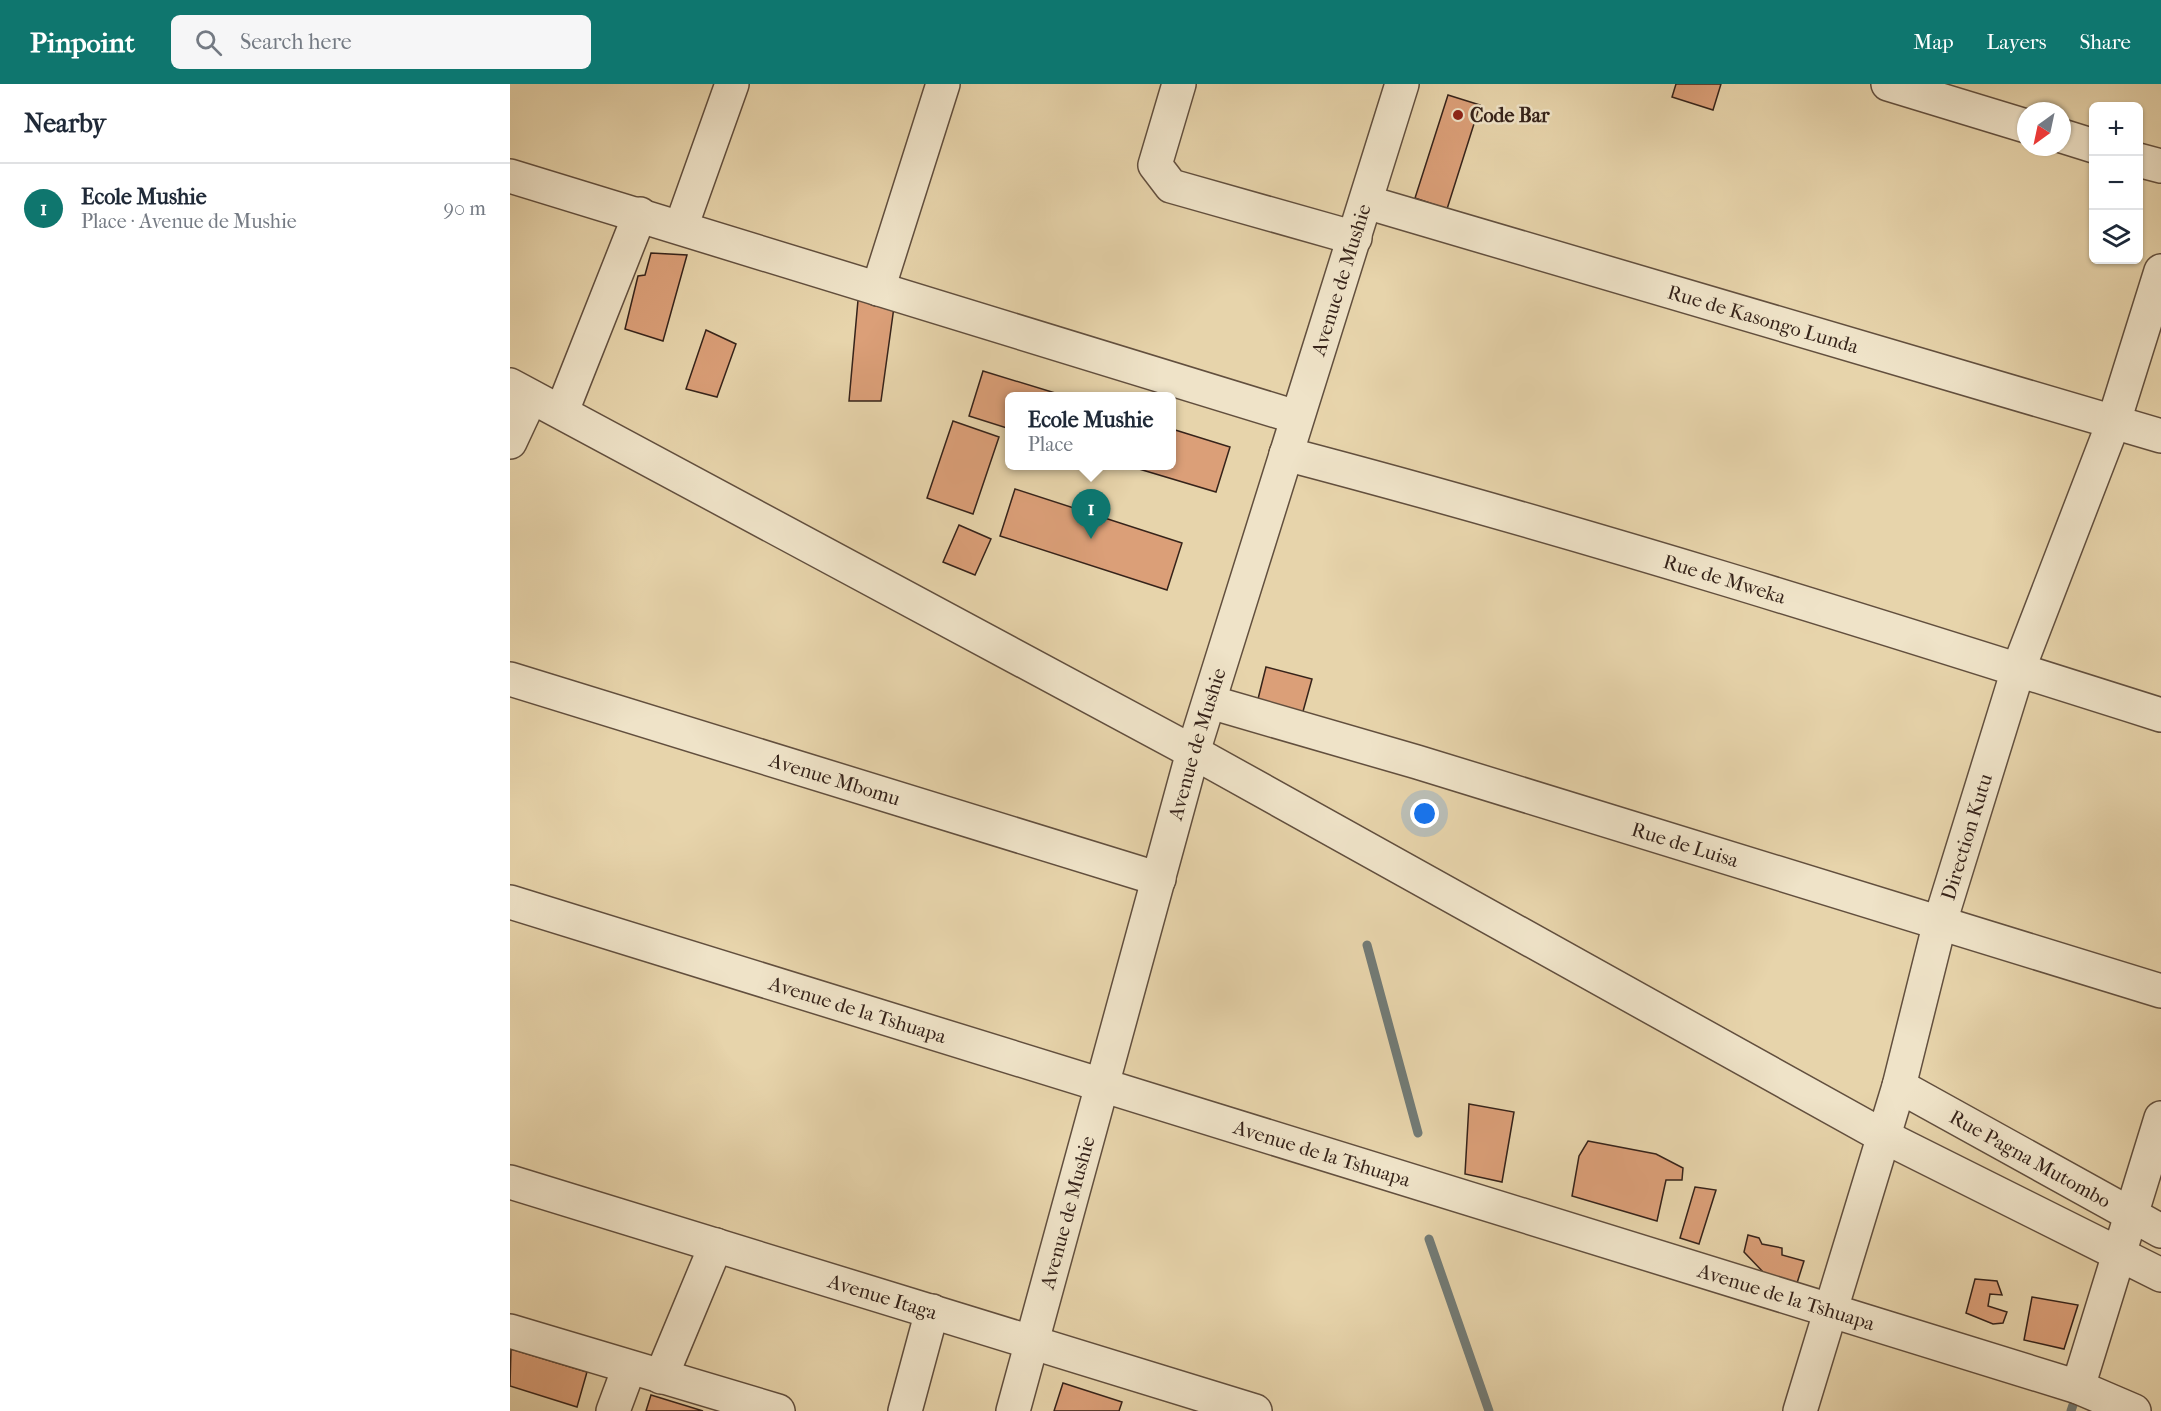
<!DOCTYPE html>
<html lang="en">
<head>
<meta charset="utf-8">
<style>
  :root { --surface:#fff; --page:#f6f6f7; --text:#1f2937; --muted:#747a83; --line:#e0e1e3; --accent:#0f766e }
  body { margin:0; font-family:"IM FELL French Canon",serif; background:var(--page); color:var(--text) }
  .controls { position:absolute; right:18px; top:18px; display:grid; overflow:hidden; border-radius:9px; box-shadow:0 2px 4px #0004 }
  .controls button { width:54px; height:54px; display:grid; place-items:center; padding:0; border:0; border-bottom:2px solid var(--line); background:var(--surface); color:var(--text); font:30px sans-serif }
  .compass { position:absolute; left:1507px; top:18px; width:54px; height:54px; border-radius:50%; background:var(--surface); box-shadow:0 2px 4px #0004; rotate:213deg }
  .you { position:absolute; left:915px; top:730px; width:21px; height:21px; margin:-15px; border:4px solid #fff; border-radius:50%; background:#1a73e8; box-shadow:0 0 0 9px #1a73e833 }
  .badge { display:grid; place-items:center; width:39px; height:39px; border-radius:50%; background:var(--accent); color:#fff; font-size:20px; font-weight:700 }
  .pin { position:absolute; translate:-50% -50px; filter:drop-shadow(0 2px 3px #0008) }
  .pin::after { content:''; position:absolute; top:32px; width:21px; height:18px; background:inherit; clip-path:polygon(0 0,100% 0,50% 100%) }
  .popup { position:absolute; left:495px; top:308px; width:171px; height:78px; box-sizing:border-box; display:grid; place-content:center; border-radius:9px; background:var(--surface); filter:drop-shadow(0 2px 4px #0005); font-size:20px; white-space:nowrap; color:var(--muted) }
  .popup b { font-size:22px; color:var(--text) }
  .popup::after { content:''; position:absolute; left:50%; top:100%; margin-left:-12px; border:12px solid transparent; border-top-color:var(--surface) }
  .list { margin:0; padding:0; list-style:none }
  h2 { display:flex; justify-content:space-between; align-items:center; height:78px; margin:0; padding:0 24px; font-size:26px }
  h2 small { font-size:20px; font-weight:400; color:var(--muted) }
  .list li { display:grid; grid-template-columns:39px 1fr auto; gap:18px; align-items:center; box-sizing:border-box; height:90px; padding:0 24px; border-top:2px solid var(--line) }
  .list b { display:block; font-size:22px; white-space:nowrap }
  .list p { margin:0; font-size:20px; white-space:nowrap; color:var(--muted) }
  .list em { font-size:20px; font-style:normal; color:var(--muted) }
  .icon { flex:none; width:33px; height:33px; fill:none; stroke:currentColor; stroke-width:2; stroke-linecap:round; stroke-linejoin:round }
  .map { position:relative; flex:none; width:1651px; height:1327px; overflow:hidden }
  header { display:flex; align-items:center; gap:36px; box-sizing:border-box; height:84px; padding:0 30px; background:var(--accent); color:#fff }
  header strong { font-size:28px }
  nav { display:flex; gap:33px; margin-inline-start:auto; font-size:21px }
  .search { width:420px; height:54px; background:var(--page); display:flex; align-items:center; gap:15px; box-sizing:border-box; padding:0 21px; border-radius:9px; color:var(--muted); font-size:22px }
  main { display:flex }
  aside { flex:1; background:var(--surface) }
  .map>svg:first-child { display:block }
</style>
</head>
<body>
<header>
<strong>Pinpoint</strong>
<div class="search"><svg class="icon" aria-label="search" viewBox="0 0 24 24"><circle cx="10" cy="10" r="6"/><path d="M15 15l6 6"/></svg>Search here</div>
<nav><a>Map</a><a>Layers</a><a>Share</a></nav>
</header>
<main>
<aside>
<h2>Nearby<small></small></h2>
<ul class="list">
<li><span class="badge">1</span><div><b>Ecole Mushie</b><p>Place · Avenue de Mushie</p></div><em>90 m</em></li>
</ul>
</aside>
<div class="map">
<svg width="1651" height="1327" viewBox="0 0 1651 1327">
  <rect width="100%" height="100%" fill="#e7d4ab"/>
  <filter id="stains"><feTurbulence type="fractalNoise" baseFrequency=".00333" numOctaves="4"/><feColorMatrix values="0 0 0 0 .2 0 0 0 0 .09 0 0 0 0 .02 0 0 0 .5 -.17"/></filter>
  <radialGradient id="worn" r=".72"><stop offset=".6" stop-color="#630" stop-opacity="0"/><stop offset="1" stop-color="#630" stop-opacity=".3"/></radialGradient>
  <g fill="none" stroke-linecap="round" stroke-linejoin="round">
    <!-- stream -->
    <g stroke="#727b76" stroke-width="9">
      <path d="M857 861 908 1049"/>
      <path d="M919 1155 979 1327"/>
      <path d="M1561 1327 1567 1309"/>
    </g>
  </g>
  <!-- building -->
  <g fill="#db9f78" stroke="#36231a" stroke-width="1.5">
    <path d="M1166 0H1211L1203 26 1162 13Z"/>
    <path d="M938 11 970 21 937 125 905 114Z"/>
    <path d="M141 169 177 171 153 257 115 245 128 192 135 191Z"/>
    <path d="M349 205 384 223 371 317H339Z"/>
    <path d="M196 246 226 260 207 313 176 305Z"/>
    <path d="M473 287 555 312H500V345L459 332Z"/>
    <path d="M443 337 489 353 463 430 417 414Z"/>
    <path d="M662 345 720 363 706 408 619 382H662Z"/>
    <path d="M505 405 672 459 657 506 490 452Z"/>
    <path d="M449 441 481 455 465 491 433 478Z"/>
    <path d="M756 583 802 595 792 631 747 619Z"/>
    <path d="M959 1020 1004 1028 992 1098 955 1090Z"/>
    <path d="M1078 1057 1146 1070 1173 1084 1172 1096H1156L1147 1137 1062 1112 1069 1072Z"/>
    <path d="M1185 1103 1206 1106 1189 1160 1170 1154Z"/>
    <path d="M1238 1151 1249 1154 1252 1160 1272 1164V1171L1294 1177 1287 1199 1255 1190 1234 1168Z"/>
    <path d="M1465 1195 1487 1197 1492 1211 1480 1210 1478 1222 1497 1228 1493 1239 1483 1240 1456 1229Z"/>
    <path d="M1522 1213 1568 1221 1554 1265 1514 1256Z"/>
    <path d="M1 1265 77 1288 67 1323 0 1302Z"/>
    <path d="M553 1299 612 1318 609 1327H544Z"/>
    <path d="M141 1311 193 1327H136Z"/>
  </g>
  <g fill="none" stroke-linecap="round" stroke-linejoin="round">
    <defs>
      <g id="minor">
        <path d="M669 0 645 81 661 102 845 154"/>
        <path d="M1378 0 1516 42"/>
        <path d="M1552 52 1584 62"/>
        <path d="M1628 76 1651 82"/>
        <path d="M0 92 786 333"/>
        <path id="s1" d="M856 118 1651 352"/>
        <path d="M171 143 222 0"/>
        <path d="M368 205 433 0"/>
        <path d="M0 301 683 668 1373 1052 1651 1191"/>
        <path d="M52 327 130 130"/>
        <path d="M0 358 21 313"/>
        <path id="s2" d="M776 370C1070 447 1361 539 1651 631"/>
        <path id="s3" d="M0 595 649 795"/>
        <path id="s4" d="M700 618 907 678 1651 907"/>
        <path id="s5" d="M0 818 1568 1303 1624 1327"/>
        <path id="s6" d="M1389 1002 1651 1147"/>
        <path id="s7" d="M0 1098 745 1327"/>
        <path d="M0 1247 268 1327"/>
        <path d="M151 1293 206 1161"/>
        <path d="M1568 1303 1651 1034"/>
        <path d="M103 1327 119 1284"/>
        <path d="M395 1327 422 1227"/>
        <path id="s8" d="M503 1327 683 668 892 0"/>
        <path id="s9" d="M1290 1327 1389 1002 1430 838 1508 586 1604 337 1651 187"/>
      </g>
    </defs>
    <!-- minor casing -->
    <use href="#minor" stroke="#624f3e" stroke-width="36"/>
    <!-- minor -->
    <use href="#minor" stroke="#efe3c8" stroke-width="33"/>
  </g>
  <!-- markers -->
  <circle fill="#8f2418" stroke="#efe3c8" stroke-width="2" cx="948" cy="31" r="6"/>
  <g text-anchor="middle" stroke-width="5" stroke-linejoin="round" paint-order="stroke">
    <!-- poi labels -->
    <g font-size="20" font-weight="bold" fill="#36231a" stroke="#efe3c8" text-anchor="start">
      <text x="960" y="38">Code Bar</text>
    </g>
    <!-- street labels -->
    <g font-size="20" fill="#36231a" stroke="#efe3c8">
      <text dy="7" stroke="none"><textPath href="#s8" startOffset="1178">Avenue de Mushie</textPath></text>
      <text dy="7" stroke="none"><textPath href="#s1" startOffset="414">Rue de Kasongo Lunda</textPath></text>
      <text dy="7" stroke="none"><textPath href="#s2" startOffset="456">Rue de Mweka</textPath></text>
      <text dy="7" stroke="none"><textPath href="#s8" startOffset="692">Avenue de Mushie</textPath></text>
      <text dy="7" stroke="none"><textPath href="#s3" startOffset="340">Avenue Mbomu</textPath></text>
      <text dy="7" stroke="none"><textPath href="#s9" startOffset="598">Direction Kutu</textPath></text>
      <text dy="7" stroke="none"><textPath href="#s4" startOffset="496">Rue de Luisa</textPath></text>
      <text dy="7" stroke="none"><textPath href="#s5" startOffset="364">Avenue de la Tshuapa</textPath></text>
      <text dy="7" stroke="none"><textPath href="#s5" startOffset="850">Avenue de la Tshuapa</textPath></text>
      <text dy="7" stroke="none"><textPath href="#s6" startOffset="150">Rue Pagna Mutombo</textPath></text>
      <text dy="7" stroke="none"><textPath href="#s8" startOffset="206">Avenue de Mushie</textPath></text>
      <text dy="7" stroke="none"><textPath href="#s7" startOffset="390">Avenue Itaga</textPath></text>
      <text dy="7" stroke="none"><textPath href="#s5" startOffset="1336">Avenue de la Tshuapa</textPath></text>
    </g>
  </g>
  <rect width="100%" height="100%" filter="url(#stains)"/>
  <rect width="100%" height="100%" fill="url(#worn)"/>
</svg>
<div class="controls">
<button>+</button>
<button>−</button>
<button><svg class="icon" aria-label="layers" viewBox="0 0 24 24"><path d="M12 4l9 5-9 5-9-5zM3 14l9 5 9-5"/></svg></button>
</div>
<svg class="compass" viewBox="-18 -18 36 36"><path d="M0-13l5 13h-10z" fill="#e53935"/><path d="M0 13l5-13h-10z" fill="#747a83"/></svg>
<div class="you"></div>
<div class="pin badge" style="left:581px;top:455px">1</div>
<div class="popup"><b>Ecole Mushie</b>Place</div>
</div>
</main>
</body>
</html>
